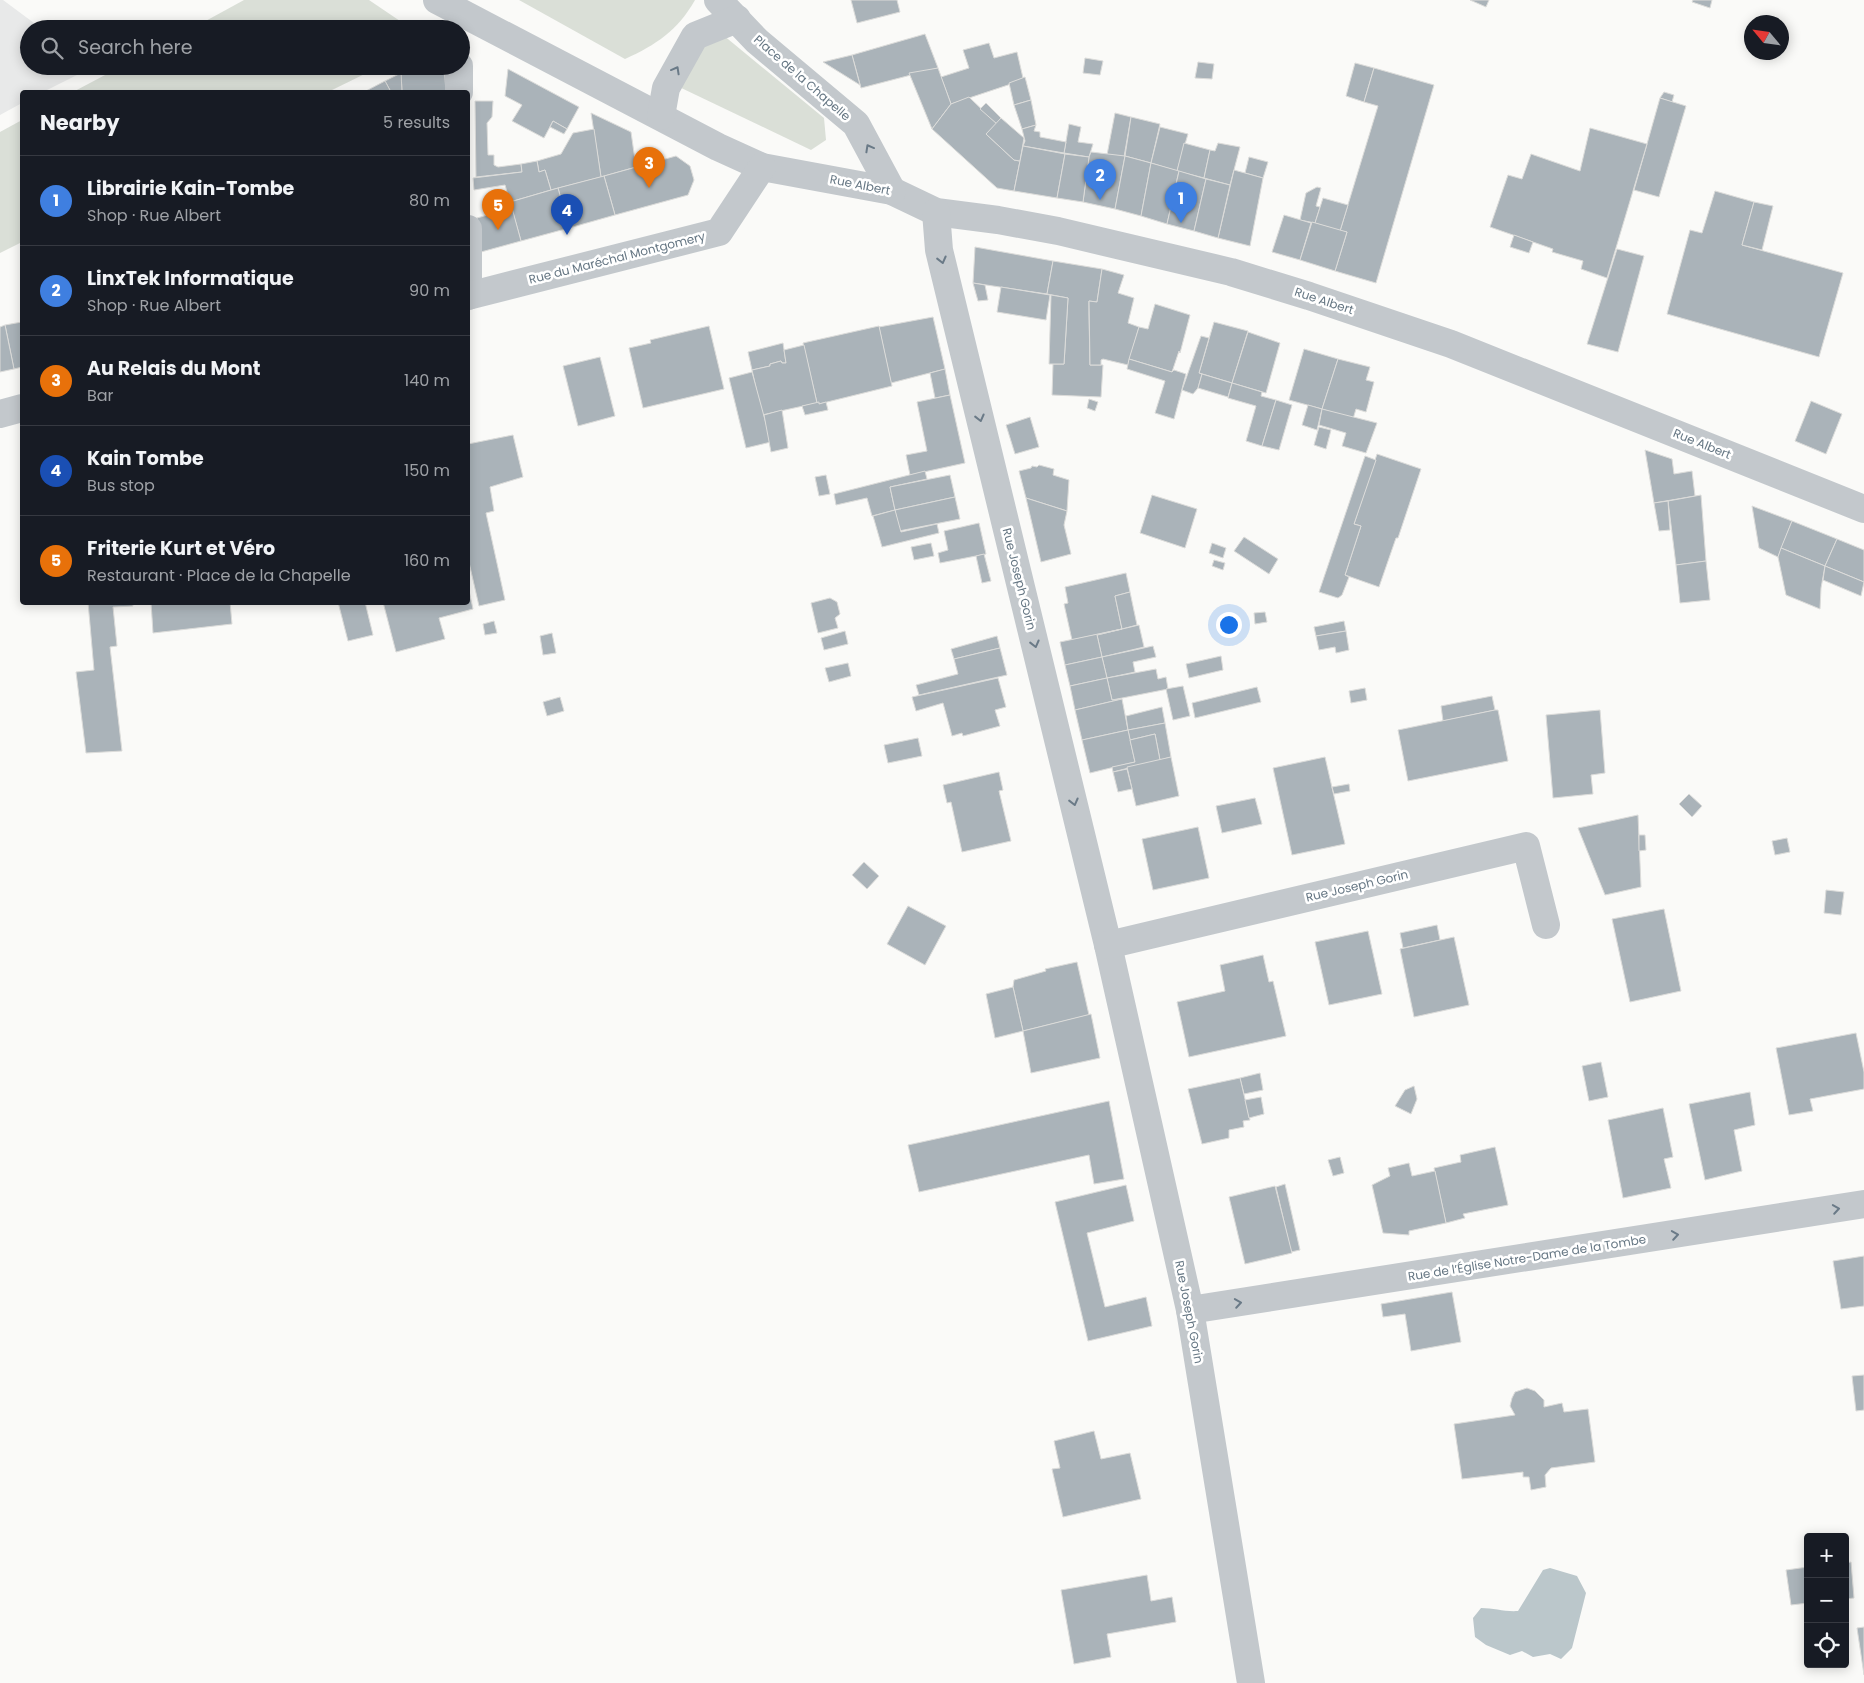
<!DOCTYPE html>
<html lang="en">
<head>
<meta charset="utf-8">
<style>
  :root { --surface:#171b24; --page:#20242c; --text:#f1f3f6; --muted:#9ea1a6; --line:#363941; --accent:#1a73e8 }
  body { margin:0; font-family:Poppins,sans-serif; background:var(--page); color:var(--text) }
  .controls { position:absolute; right:15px; bottom:15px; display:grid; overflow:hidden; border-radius:5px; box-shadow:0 2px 12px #0003 }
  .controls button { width:45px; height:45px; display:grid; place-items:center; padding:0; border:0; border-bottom:1px solid var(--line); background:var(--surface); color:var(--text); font:25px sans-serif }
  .compass { position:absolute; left:1744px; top:15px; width:45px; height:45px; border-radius:50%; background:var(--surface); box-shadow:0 2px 12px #0003; rotate:299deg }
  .you { position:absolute; left:1228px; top:624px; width:18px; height:18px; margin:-12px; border:4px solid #fff; border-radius:50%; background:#1a73e8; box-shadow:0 0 0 8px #1a73e833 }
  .badge { display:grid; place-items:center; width:32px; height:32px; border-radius:50%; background:var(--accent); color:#fff; font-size:16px; font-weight:700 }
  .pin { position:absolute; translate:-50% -41px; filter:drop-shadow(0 1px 2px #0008) }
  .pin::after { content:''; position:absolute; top:26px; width:18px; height:15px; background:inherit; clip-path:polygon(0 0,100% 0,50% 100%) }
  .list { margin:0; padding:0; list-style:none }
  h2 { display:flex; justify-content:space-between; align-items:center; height:65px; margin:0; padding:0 20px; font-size:21px }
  h2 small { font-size:16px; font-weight:400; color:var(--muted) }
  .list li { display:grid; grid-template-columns:32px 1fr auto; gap:15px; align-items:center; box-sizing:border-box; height:90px; padding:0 20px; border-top:1px solid var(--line) }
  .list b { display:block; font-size:19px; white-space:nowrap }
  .list p { margin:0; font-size:16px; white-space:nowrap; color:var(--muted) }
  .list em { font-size:16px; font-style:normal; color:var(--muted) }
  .icon { flex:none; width:28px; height:28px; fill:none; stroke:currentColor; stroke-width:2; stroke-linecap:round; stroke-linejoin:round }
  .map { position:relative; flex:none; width:1864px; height:1683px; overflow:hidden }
  .search { position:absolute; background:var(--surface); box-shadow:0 2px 12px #0003; left:20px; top:20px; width:450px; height:55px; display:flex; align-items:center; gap:12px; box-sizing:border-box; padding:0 18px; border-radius:28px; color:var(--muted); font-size:19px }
  .panel { position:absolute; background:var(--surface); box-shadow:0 2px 12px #0003; left:20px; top:90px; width:450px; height:515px; border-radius:5px }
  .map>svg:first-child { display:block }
</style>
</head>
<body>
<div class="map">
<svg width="1864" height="1683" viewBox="0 0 1864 1683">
  <rect width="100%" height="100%" fill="#fafaf8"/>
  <!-- built -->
  <path fill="#e8e9e9" d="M0 0H3L42 29H29V66L93 67 43 92H22V103L0 115Z"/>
  <!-- green -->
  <g fill="#dadfd7">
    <path d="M244 0H369L400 21 402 29H191Z"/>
    <path d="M519 0H695C678 30 656 45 625 59Z"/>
    <path d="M717 30 824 118 826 140 811 150 675 85Z"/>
    <path d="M122 66H381L328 92H73Z"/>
    <path d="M22 120V242L0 253V132Z"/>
  </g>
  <!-- water -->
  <path fill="#bbc7cb" d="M1550 1568 1577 1576 1586 1593 1572 1648 1561 1659 1550 1654 1533 1657 1522 1651 1510 1655 1486 1645 1475 1637 1473 1618 1481 1608C1494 1608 1505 1612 1518 1611L1543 1570Z"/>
  <!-- building -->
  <g fill="#aab3b9" stroke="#dcdcda">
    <path d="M851 0H897L900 12 857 23Z"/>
    <path d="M1470 0H1489L1486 7Z"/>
    <path d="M1693 0H1712L1710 8 1692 2Z"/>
    <path d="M925 34 938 68 861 88 852 55Z"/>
    <path d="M989 43 994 58 1017 52 1023 78 1008 85 951 104 941 77 969 68 963 50Z"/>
    <path d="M852 55 860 85 823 62Z"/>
    <path d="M1085 58 1103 61 1100 75 1083 73Z"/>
    <path d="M1198 62 1214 64 1212 79 1195 78Z"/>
    <path d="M1355 63 1374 68 1364 102 1346 96Z"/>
    <path d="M412 66H444L446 92H402L401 71Z"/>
    <path d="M938 68 951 104 932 129 909 73Z"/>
    <path d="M1374 68 1434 85 1376 283 1335 271 1347 232 1340 231 1378 106 1364 102Z"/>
    <path d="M508 69 579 107 567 129 553 121 544 138 512 121 522 105 505 96Z"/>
    <path d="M401 73 402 92H391L385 81Z"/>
    <path d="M1025 77 1031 100 1014 105 1009 83Z"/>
    <path d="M385 81 391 92H364Z"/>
    <path d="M1664 92 1674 95 1672 102 1660 98Z"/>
    <path d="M969 97 997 124 986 134 1014 160 1020 161 1014 191 997 188 932 129 951 104Z"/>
    <path d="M1660 98 1686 106 1659 197 1634 190Z"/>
    <path d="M1031 100 1036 125 1022 129 1014 105Z"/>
    <path d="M475 101H493L492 117 487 123 488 155H494V165L498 167 521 164 522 172 476 177Z"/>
    <path d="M986 103 1001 118 997 124 980 109Z"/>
    <path d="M591 113 631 132 636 167 601 177Z"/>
    <path d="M1115 113 1131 117 1124 157 1107 155Z"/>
    <path d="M1131 117 1160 124 1151 163 1125 156Z"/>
    <path d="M1001 118 1024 138 1020 161 1014 160 986 134Z"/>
    <path d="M553 121 567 129 564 134 550 127Z"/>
    <path d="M1069 124 1081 127 1078 142 1093 144 1089 157 1064 153Z"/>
    <path d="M1036 125 1034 131 1040 132V137L1066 142 1064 153 1023 146 1025 141 1022 129Z"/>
    <path d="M1160 127 1188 134 1177 171 1151 163Z"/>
    <path d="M1590 128 1647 144 1607 278 1581 269 1583 261 1552 252 1553 249 1490 227 1508 175 1522 179 1531 154 1580 171Z"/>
    <path d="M594 129 601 177 551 190 545 170 539 172 537 161 561 154 573 133Z"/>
    <path d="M1184 143 1210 150 1204 178 1177 171Z"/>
    <path d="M1218 143 1240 147 1230 185 1204 178 1210 150 1215 151Z"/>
    <path d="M1023 146 1065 154 1057 198 1014 191Z"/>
    <path d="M1091 152 1125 156 1115 209 1083 202 1089 157Z"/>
    <path d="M1065 154 1089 157 1083 202 1057 198Z"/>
    <path d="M676 156 690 166 694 180 688 195 615 215 604 176Z"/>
    <path d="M1125 156 1151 163 1141 216 1115 209Z"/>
    <path d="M1249 157 1268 162 1263 178 1245 173Z"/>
    <path d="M537 161 539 172 545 170 551 190 510 202 505 185 474 190 473 178 522 172 521 164Z"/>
    <path d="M1151 163 1179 171 1167 224 1141 216Z"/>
    <path d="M1234 170 1263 178 1250 246 1218 238Z"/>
    <path d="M1179 171 1206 179 1194 231 1167 224Z"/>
    <path d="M604 176 615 215 569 228 558 188Z"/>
    <path d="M1206 179 1230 185 1218 238 1194 231Z"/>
    <path d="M1317 187 1321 188 1316 206 1320 207 1315 223 1300 220 1306 193Z"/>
    <path d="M558 188 569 228 521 241 510 202Z"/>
    <path d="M1715 191 1754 202 1742 245 1843 273 1819 357 1667 314 1690 230 1702 233Z"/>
    <path d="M1323 198 1348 205 1340 231 1315 223Z"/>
    <path d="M1754 202 1773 206 1762 250 1742 245Z"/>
    <path d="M512 208 521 241 481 252 477 218Z"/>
    <path d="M1284 215 1311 223 1300 260 1272 252Z"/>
    <path d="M1312 222 1347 232 1335 271 1300 260Z"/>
    <path d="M1514 235 1533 242 1529 253 1510 247Z"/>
    <path d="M975 247 1053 261 1047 294 973 283Z"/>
    <path d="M1617 249 1644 256 1618 352 1587 344Z"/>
    <path d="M1053 261 1102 269 1097 302 1089 301V315L1090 365H1103L1101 397 1052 395 1053 364H1064L1068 298 1047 294Z"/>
    <path d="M1102 269 1124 275 1118 293 1134 298 1128 323 1139 327 1128 365 1103 359 1101 360V365H1090L1089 301 1097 302Z"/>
    <path d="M973 283 985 285 988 300 978 301Z"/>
    <path d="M1001 287 1050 295 1046 320 997 312Z"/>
    <path d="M1051 295 1068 298 1064 364H1049Z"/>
    <path d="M1155 304 1190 315 1180 353 1179 351 1172 372 1129 359 1139 327 1148 329Z"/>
    <path d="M933 317 945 369 891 383 879 327Z"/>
    <path d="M22 322V367L14 369 5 325Z"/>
    <path d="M1214 322 1248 331 1232 383 1199 373Z"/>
    <path d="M5 325 14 369 0 372V327Z"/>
    <path d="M709 326 724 389 643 408 629 348 651 343 650 340Z"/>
    <path d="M879 326 892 386 819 404 817 403 803 343Z"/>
    <path d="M1248 332 1280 343 1266 393 1232 383Z"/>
    <path d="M1201 336 1209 338 1199 373 1202 374 1198 388 1193 394 1182 390Z"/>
    <path d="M783 343 786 363H782L781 361 770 364V366L752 370 748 352Z"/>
    <path d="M804 345 817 403 762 415 752 370 770 366V364L781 361 782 363H786L784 350Z"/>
    <path d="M1304 349 1338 359 1322 409 1289 400Z"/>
    <path d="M600 357 615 416 578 426 563 366Z"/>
    <path d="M1129 359 1172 372 1174 370 1186 374 1174 419 1155 413 1165 381 1127 369Z"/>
    <path d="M1338 359 1370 367 1366 380 1374 382 1366 412 1356 409 1353 419 1322 409Z"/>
    <path d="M945 369 950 395 935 398 930 373Z"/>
    <path d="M752 372 771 442 746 448 729 378Z"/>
    <path d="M1202 374 1232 383 1228 397 1198 388Z"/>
    <path d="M1232 383 1262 392 1261 396 1276 400 1262 446 1246 441 1256 406 1228 398Z"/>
    <path d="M950 395 965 463 910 475 906 455 927 451 917 402Z"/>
    <path d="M1089 399 1098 402 1095 411 1087 408Z"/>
    <path d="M1276 400 1292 405 1279 450 1262 446Z"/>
    <path d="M1811 401 1842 414 1826 454 1795 441Z"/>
    <path d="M819 402V404L826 402 828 410 805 415 802 406Z"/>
    <path d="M1308 405 1322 409 1317 430 1302 425Z"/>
    <path d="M1322 409 1377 423 1366 453 1342 446 1346 433 1319 425Z"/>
    <path d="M782 410 788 448 771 452 764 415Z"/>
    <path d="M1030 417 1039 447 1015 454 1006 425Z"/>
    <path d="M1319 427 1331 430 1326 449 1314 445Z"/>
    <path d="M513 435 523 477 490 487 494 511 486 513 505 600 479 606 468 558V444Z"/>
    <path d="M1645 450 1672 459 1674 474 1692 471 1695 496 1654 503Z"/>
    <path d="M1377 454 1421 469 1398 538H1396L1379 587 1345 575 1361 526 1354 524Z"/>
    <path d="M1365 456 1376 460 1354 524 1361 526 1345 575 1349 577 1342 595 1338 598 1319 592Z"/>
    <path d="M1039 465 1054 469 1053 475 1069 480 1067 511 1026 498 1019 471 1031 468 1032 466 1037 467Z"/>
    <path d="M925 471 927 479 890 487 895 510 872 516 867 498 836 505 834 494Z"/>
    <path d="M826 475 830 494 819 496 815 477Z"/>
    <path d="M950 475 955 497 895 510 890 487Z"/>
    <path d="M1152 495 1197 509 1185 548 1140 533Z"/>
    <path d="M1701 495 1706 561 1676 565 1668 501Z"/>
    <path d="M955 497 960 519 899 531 895 510Z"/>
    <path d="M1026 498 1067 511 1064 525 1071 554 1041 562Z"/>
    <path d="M1668 501 1670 530 1659 531 1654 503Z"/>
    <path d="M1752 506 1792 521 1778 557 1759 548Z"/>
    <path d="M895 510 901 532 937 524 939 533 882 547 873 516Z"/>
    <path d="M1792 521 1837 539 1825 566 1781 548Z"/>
    <path d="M979 523 986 554 940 563 938 553 948 550 944 531Z"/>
    <path d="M1244 537 1278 559 1269 574 1234 551Z"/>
    <path d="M1837 539 1864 550V582L1825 566Z"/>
    <path d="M931 543 934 556 914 560 911 547Z"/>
    <path d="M1212 543 1226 548 1223 558 1209 553Z"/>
    <path d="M1781 548 1825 566 1821 588 1820 609 1786 595 1778 557Z"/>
    <path d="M984 554 991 581 982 583 976 556Z"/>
    <path d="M1214 560 1225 563 1223 570 1212 566Z"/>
    <path d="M1706 561 1710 600 1680 603 1676 565Z"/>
    <path d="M1825 566 1864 582 1861 596 1823 580Z"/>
    <path d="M1126 573 1130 592 1115 596 1122 629 1072 640 1064 604 1068 603 1065 587Z"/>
    <path d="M468 586 473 609 439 618 445 639 396 652 383 602H468Z"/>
    <path d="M1130 592 1137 625 1122 629 1115 596Z"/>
    <path d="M830 598 837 602 840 614 835 618 838 628 818 633 811 603Z"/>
    <path d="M88 602H132L133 606 113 607 117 646 110 647 122 751 86 753 76 672 94 670Z"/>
    <path d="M151 602H230L232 624 153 633Z"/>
    <path d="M338 602H365L373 635 348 641Z"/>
    <path d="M1265 612 1267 622 1255 624 1254 613Z"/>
    <path d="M494 621 497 633 485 635 483 624Z"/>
    <path d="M1344 621 1346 631 1316 636 1314 627Z"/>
    <path d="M1139 625 1144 647 1102 657 1097 635Z"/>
    <path d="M1122 629 1097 635 1102 657 1065 665 1060 642Z"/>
    <path d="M845 631 848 644 824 650 821 638Z"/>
    <path d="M1346 631 1349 650 1336 653 1335 647 1319 650 1316 636Z"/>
    <path d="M552 633 556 653 543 655 540 636Z"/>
    <path d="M997 636 1000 648 954 659 951 649Z"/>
    <path d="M1153 646 1156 657 1133 662 1135 672 1107 678 1102 657Z"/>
    <path d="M1000 648 1007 675 919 695 916 685 958 674 954 659Z"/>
    <path d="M1221 656 1223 670 1189 678 1186 664Z"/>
    <path d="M1102 657 1107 678 1070 686 1065 665Z"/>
    <path d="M848 663 851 676 829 682 825 668Z"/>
    <path d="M1156 669 1158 679 1166 677 1168 689 1112 700 1107 678Z"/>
    <path d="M998 678 1006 707 995 710 1000 726 963 736 962 733 952 736 943 703 916 711 912 697Z"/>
    <path d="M1107 678 1112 700 1122 699 1075 710 1070 686Z"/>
    <path d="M1183 686 1190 716 1173 720 1166 689Z"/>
    <path d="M1257 687 1261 702 1195 718 1192 703Z"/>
    <path d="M1365 688 1367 700 1351 703 1349 691Z"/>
    <path d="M1492 696 1495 710 1443 721 1441 706Z"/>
    <path d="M560 697 564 711 547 716 543 702Z"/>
    <path d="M1122 699 1128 730 1082 740 1075 710Z"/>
    <path d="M1162 707 1165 723 1128 730 1126 716Z"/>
    <path d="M1495 710H1498L1508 761 1408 781 1398 730Z"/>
    <path d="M1600 710 1605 773 1591 775 1593 794 1553 798 1546 715Z"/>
    <path d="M1165 723 1171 757 1160 760 1155 734 1130 740 1128 730Z"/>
    <path d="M1128 730 1135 762 1090 773 1082 740Z"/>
    <path d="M1155 734 1160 760 1113 772 1112 767 1135 762 1130 740Z"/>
    <path d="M918 738 922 756 888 763 884 745Z"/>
    <path d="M1171 757 1179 796 1136 806 1127 767Z"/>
    <path d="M1325 757 1345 844 1292 855 1273 768Z"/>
    <path d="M1127 769 1132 789 1118 792 1113 772Z"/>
    <path d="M999 772 1003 790 999 791 1011 841 962 852 951 802 947 803 943 785Z"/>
    <path d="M1349 784 1350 791 1334 794 1332 787Z"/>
    <path d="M1689 794 1702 806 1692 817 1679 804Z"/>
    <path d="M1255 798 1262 824 1222 833 1216 806Z"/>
    <path d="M1638 815 1641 887 1605 895 1578 828Z"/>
    <path d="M1198 827 1209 878 1153 890 1142 839Z"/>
    <path d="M1639 835H1645L1646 850 1639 851Z"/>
    <path d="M1787 838 1790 852 1775 855 1772 841Z"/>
    <path d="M864 862 879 876 867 889 852 875Z"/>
    <path d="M1826 890 1844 892 1841 915 1824 913Z"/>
    <path d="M908 906 946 926 925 965 887 944Z"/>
    <path d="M1664 909 1681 991 1630 1002 1612 919Z"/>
    <path d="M1437 925 1440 940 1403 948 1400 933Z"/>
    <path d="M1368 931 1382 994 1329 1005 1315 942Z"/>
    <path d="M1454 937 1469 1005 1414 1017 1400 949Z"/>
    <path d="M1263 955 1269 982 1273 981 1286 1036 1189 1057 1177 1002 1225 991 1220 965Z"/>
    <path d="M1077 962 1089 1015 1023 1031 1013 987 1014 980 1046 971 1045 969Z"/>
    <path d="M1013 987 1023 1031 995 1038 986 994Z"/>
    <path d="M1091 1014 1100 1058 1031 1073 1023 1031Z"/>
    <path d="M1856 1033 1864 1072V1089L1810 1099 1813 1111 1789 1115 1776 1048Z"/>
    <path d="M1601 1062 1608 1097 1589 1101 1582 1066Z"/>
    <path d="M1260 1073 1263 1090 1244 1094 1240 1078Z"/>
    <path d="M1240 1078 1250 1120 1243 1121 1244 1127 1229 1130V1138L1202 1144 1188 1089Z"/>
    <path d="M1414 1086 1417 1099 1411 1114 1395 1106 1405 1090Z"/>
    <path d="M1750 1092 1755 1125 1734 1130 1742 1171 1705 1180 1689 1104Z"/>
    <path d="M1261 1097 1264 1114 1249 1118 1245 1100Z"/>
    <path d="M1109 1101 1124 1179 1094 1184 1089 1155 919 1192 908 1145Z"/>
    <path d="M1663 1108 1673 1157 1664 1159 1671 1188 1623 1198 1608 1120Z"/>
    <path d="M1495 1147 1508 1205 1463 1214 1465 1218 1446 1223 1434 1168 1461 1162 1460 1155Z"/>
    <path d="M1340 1157 1344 1173 1333 1176 1328 1160Z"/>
    <path d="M1409 1163 1412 1176 1435 1171 1446 1223 1409 1231V1235L1383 1233 1372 1185 1390 1176 1388 1168Z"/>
    <path d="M1285 1184 1300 1250 1291 1252 1276 1187Z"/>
    <path d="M1126 1185 1134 1221 1087 1233 1105 1307 1146 1297 1152 1326 1088 1341 1055 1202Z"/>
    <path d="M1275 1186 1292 1253 1245 1264 1229 1197Z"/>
    <path d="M1864 1256V1306L1841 1309 1833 1261Z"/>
    <path d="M1452 1292 1461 1342 1411 1351 1405 1314 1383 1317 1381 1304Z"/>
    <path d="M1864 1375V1410L1856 1411 1852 1376Z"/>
    <path d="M1527 1388 1535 1391 1544 1400V1407L1562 1403 1564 1412 1588 1409 1595 1462 1551 1468 1545 1475 1546 1487 1531 1490 1529 1477H1523V1472L1462 1479 1454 1424 1515 1415 1510 1406 1512 1398 1515 1392Z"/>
    <path d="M1094 1431 1101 1459 1130 1453 1141 1499 1063 1517 1052 1469 1060 1468 1054 1441Z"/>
    <path d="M1851 1562 1854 1598 1845 1599V1563Z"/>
    <path d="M1808 1567V1603L1791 1605 1786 1570Z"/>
    <path d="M1147 1575 1151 1601 1172 1597 1176 1622 1107 1634 1111 1657 1074 1664 1061 1590Z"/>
    <path d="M1864 1627V1675L1857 1628Z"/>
  </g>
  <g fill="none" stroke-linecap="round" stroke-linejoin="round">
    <!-- minor -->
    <g stroke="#c3c8cc" stroke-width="28">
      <path d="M437 0 718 147 762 167 892 191 936 212 998 220 1058 231 1231 272 1309 296 1451 344 1864 509"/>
      <path d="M718 0 757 41 856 124 892 191"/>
      <path d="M459 66V92"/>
      <path d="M661 116 666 88 695 36 737 19"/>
      <path d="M936 212 939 250 1108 945 1190 1310 1251 1683"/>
      <path d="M468 229V296"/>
      <path d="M468 296 719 232 762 167"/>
      <path d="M0 414 22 408"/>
      <path d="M1108 945 1526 846 1546 925"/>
      <path d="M1190 1310 1864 1204"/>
    </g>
  </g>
  <!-- one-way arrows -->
  <defs><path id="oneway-chevron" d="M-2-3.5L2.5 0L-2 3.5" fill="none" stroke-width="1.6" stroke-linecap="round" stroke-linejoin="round" transform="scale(1.25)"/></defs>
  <g stroke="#6a7a87">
    <use href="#oneway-chevron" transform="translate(676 70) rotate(-61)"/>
    <use href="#oneway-chevron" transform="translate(869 148) rotate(-119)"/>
    <use href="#oneway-chevron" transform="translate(942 260) rotate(76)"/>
    <use href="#oneway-chevron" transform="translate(980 418) rotate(76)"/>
    <use href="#oneway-chevron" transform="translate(1035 644) rotate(76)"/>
    <use href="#oneway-chevron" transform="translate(1074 802) rotate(76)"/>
    <use href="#oneway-chevron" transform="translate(1836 1209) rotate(-9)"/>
    <use href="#oneway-chevron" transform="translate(1675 1235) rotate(-9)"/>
    <use href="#oneway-chevron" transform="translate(1238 1303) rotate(-9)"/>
  </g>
  <g text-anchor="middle" stroke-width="5" stroke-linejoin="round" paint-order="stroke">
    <!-- street labels -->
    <g font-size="12" fill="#657683" stroke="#fff">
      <text transform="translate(802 78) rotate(41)" y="4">Place de la Chapelle</text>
      <text transform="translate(860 185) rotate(11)" y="4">Rue Albert</text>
      <text transform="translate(617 258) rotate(-14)" y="4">Rue du Maréchal Montgomery</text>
      <text transform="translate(1324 301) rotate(18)" y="4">Rue Albert</text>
      <text transform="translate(1702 444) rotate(22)" y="4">Rue Albert</text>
      <text transform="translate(1019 579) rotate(76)" y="4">Rue Joseph Gorin</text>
      <text transform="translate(1357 886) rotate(-13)" y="4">Rue Joseph Gorin</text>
      <text transform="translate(1527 1258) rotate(-9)" y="4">Rue de l’Église Notre-Dame de la Tombe</text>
      <text transform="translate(1189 1312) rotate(79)" y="4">Rue Joseph Gorin</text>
    </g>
  </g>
</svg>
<div class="controls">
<button>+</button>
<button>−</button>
<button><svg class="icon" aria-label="locate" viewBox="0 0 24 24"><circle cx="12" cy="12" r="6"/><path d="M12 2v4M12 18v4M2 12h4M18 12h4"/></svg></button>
</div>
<svg class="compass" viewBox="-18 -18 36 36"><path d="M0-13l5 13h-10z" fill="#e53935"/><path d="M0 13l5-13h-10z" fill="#9ea1a6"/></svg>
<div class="you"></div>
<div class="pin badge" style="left:1181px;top:223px;background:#3f7fe0">1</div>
<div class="pin badge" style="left:1100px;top:200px;background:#3f7fe0">2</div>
<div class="pin badge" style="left:649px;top:188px;background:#e8710a">3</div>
<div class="pin badge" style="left:567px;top:235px;background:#1a4fb4">4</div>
<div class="pin badge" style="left:498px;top:230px;background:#e8710a">5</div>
<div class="search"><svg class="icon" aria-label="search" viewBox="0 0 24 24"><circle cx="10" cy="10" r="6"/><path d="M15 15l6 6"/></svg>Search here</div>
<section class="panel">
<h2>Nearby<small>5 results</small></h2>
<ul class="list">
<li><span class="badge" style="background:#3f7fe0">1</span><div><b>Librairie Kain-Tombe</b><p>Shop · Rue Albert</p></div><em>80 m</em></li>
<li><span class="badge" style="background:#3f7fe0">2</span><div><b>LinxTek Informatique</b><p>Shop · Rue Albert</p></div><em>90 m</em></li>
<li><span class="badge" style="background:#e8710a">3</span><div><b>Au Relais du Mont</b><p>Bar</p></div><em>140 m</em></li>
<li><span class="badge" style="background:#1a4fb4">4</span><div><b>Kain Tombe</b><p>Bus stop</p></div><em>150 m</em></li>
<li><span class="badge" style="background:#e8710a">5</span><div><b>Friterie Kurt et Véro</b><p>Restaurant · Place de la Chapelle</p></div><em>160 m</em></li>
</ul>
</section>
</div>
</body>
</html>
